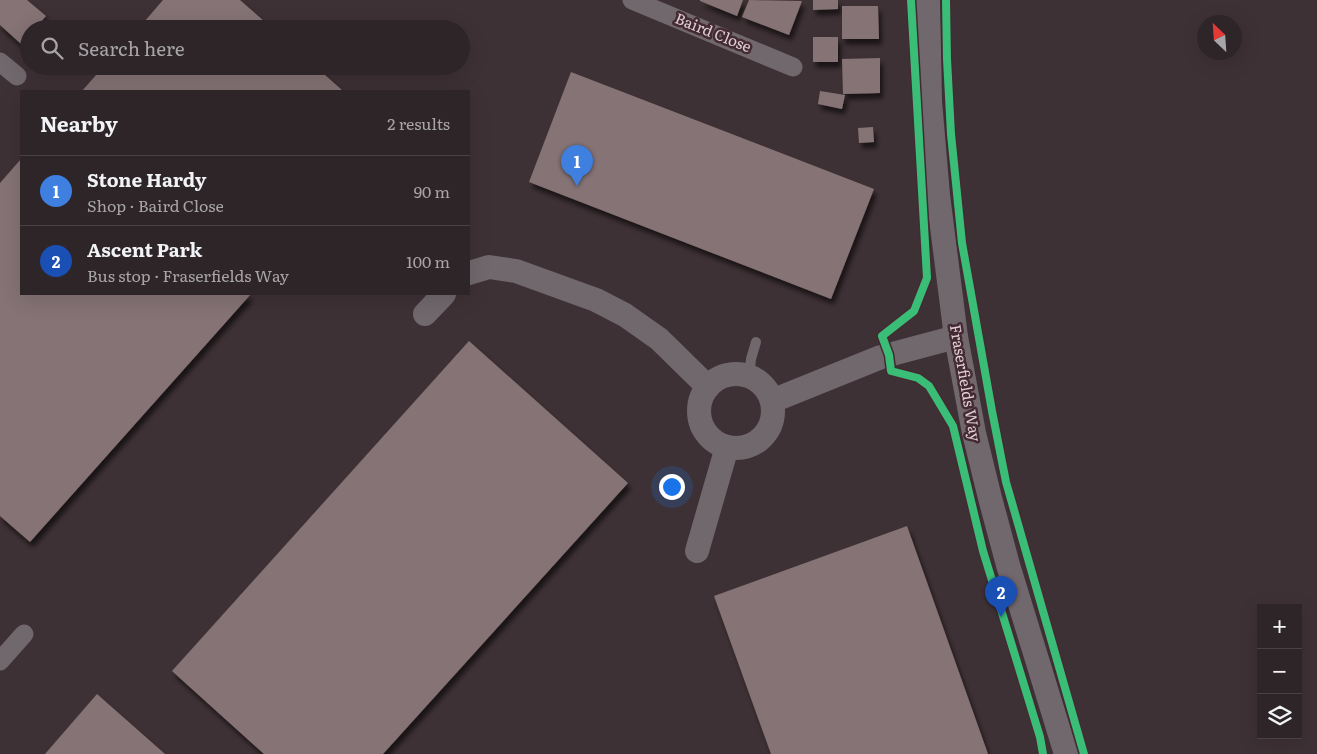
<!DOCTYPE html>
<html lang="en">
<head>
<meta charset="utf-8">
<style>
  :root { --surface:#2e2528; --page:#3a3134; --text:#f1f3f6; --muted:#a7a5a8; --line:#494245; --accent:#8c9099 }
  body { margin:0; font-family:Literata,serif; background:var(--page); color:var(--text) }
  .controls { position:absolute; right:15px; bottom:15px; display:grid; overflow:hidden; border-radius:0px; box-shadow:0 5px 20px #0002 }
  .controls button { width:45px; height:45px; display:grid; place-items:center; padding:0; border:0; border-bottom:1px solid var(--line); background:var(--surface); color:var(--text); font:25px sans-serif }
  .compass { position:absolute; left:1197px; top:15px; width:45px; height:45px; border-radius:50%; background:var(--surface); box-shadow:0 5px 20px #0002; rotate:335deg }
  .you { position:absolute; left:671px; top:486px; width:18px; height:18px; margin:-12px; border:4px solid #fff; border-radius:50%; background:#1a73e8; box-shadow:0 0 0 8px #1a73e833 }
  .badge { display:grid; place-items:center; width:32px; height:32px; border-radius:50%; background:var(--accent); color:#fff; font-size:16px; font-weight:700 }
  .pin { position:absolute; translate:-50% -41px; filter:drop-shadow(0 1px 2px #0008) }
  .pin::after { content:''; position:absolute; top:26px; width:18px; height:15px; background:inherit; clip-path:polygon(0 0,100% 0,50% 100%) }
  .list { margin:0; padding:0; list-style:none }
  h2 { display:flex; justify-content:space-between; align-items:center; height:65px; margin:0; padding:0 20px; font-size:21px }
  h2 small { font-size:16px; font-weight:400; color:var(--muted) }
  .list li { display:grid; grid-template-columns:32px 1fr auto; gap:15px; align-items:center; box-sizing:border-box; height:70px; padding:0 20px; border-top:1px solid var(--line) }
  .list b { display:block; font-size:19px; white-space:nowrap }
  .list p { margin:0; font-size:16px; white-space:nowrap; color:var(--muted) }
  .list em { font-size:16px; font-style:normal; color:var(--muted) }
  .icon { flex:none; width:28px; height:28px; fill:none; stroke:currentColor; stroke-width:2; stroke-linecap:round; stroke-linejoin:round }
  .map { position:relative; flex:none; width:1317px; height:754px; overflow:hidden }
  .search { position:absolute; background:var(--surface); box-shadow:0 5px 20px #0002; left:20px; top:20px; width:450px; height:55px; display:flex; align-items:center; gap:12px; box-sizing:border-box; padding:0 18px; border-radius:28px; color:var(--muted); font-size:19px }
  .panel { position:absolute; background:var(--surface); box-shadow:0 5px 20px #0002; left:20px; top:90px; width:450px; height:205px; border-radius:0px }
  .map>svg:first-child { display:block }
</style>
</head>
<body>
<div class="map">
<svg width="1317" height="754" viewBox="0 0 1317 754">
  <defs>
    <filter id="shadow"><feDropShadow dx="3" dy="5.5" stdDeviation="2.5" flood-color="#0009"/></filter>
  </defs>
  <rect width="100%" height="100%" fill="#3e3135"/>
  <!-- building -->
  <g fill="#857374" filter="url(#shadow)">
    <path d="M0 0H27L46 16 35 29H29V35L21 44 0 25Z"/>
    <path d="M163 0H240L273 29H138Z"/>
    <path d="M700 0H743L737 16 700 1Z"/>
    <path d="M749 0 802 1 789 35 742 17Z"/>
    <path d="M813 0H838V9L813 10Z"/>
    <path d="M842 6H878L879 39H842Z"/>
    <rect x="813" y="37" width="25" height="25"/>
    <path d="M880 58V93L843 94 842 59Z"/>
    <path d="M104 66H315L343 91H82Z"/>
    <path d="M571 72 874 189 831 299 529 182Z"/>
    <path d="M820 91 845 95 842 109 818 104Z"/>
    <path d="M873 127 874 142 859 143 858 128Z"/>
    <path d="M21 159V294H251L30 542 0 516V183Z"/>
    <path d="M469 341 628 483 383 754H264L172 671Z"/>
    <path d="M907 526 988 754H771L714 596Z"/>
    <path d="M97 694 165 754H45Z"/>
  </g>
  <g fill="none" stroke-linecap="round" stroke-linejoin="round">
    <!-- service -->
    <path stroke="#71686d" stroke-width="10" d="M749 376 751 359 756 342"/>
    <!-- minor -->
    <g stroke="#71686d" stroke-width="19">
      <path d="M632 0 793 67"/>
      <path d="M0 62 17 76"/>
      <path d="M0 661 24 634"/>
    </g>
    <!-- tertiary -->
    <g stroke="#71686d" stroke-width="24">
      <path d="M928 0 930 101 938 195 956 337 974 433 990 498 1008 565 1066 754"/>
      <path d="M469 273 489 267 516 271 596 300 625 315 659 339 708 387"/>
      <path d="M425 314 444 294"/>
      <circle cx="736" cy="411" r="37"/>
      <path d="M772 401 881 357 956 337"/>
      <path d="M697 551 727 447"/>
    </g>
    <defs>
      <g id="cycleway">
        <path d="M911 0 927 278 914 311 882 336 889 355 891 371 918 378 929 386 953 426 983 551 1040 737 1043 754"/>
        <path d="M946 0 947 59 951 134 962 243 992 411 1006 482 1084 754"/>
      </g>
    </defs>
    <!-- cycleway casing -->
    <use href="#cycleway" stroke="#442b33" stroke-width="11"/>
    <!-- cycleway -->
    <use href="#cycleway" stroke="#3abd76" stroke-width="8"/>
  </g>
  <g text-anchor="middle" stroke-width="5" stroke-linejoin="round" paint-order="stroke">
    <!-- street labels -->
    <g font-size="15" fill="#e0cfd4" stroke="#442b33">
      <text transform="translate(713 33) rotate(22)" y="5">Baird Close</text>
      <text transform="translate(965 383) rotate(80)" y="5">Fraserfields Way</text>
    </g>
  </g>
</svg>
<div class="controls">
<button>+</button>
<button>−</button>
<button><svg class="icon" aria-label="layers" viewBox="0 0 24 24"><path d="M12 4l9 5-9 5-9-5zM3 14l9 5 9-5"/></svg></button>
</div>
<svg class="compass" viewBox="-18 -18 36 36"><path d="M0-13l5 13h-10z" fill="#e53935"/><path d="M0 13l5-13h-10z" fill="#a7a5a8"/></svg>
<div class="you"></div>
<div class="pin badge" style="left:577px;top:186px;background:#3f7fe0">1</div>
<div class="pin badge" style="left:1001px;top:617px;background:#1a4fb4">2</div>
<div class="search"><svg class="icon" aria-label="search" viewBox="0 0 24 24"><circle cx="10" cy="10" r="6"/><path d="M15 15l6 6"/></svg>Search here</div>
<section class="panel">
<h2>Nearby<small>2 results</small></h2>
<ul class="list">
<li><span class="badge" style="background:#3f7fe0">1</span><div><b>Stone Hardy</b><p>Shop · Baird Close</p></div><em>90 m</em></li>
<li><span class="badge" style="background:#1a4fb4">2</span><div><b>Ascent Park</b><p>Bus stop · Fraserfields Way</p></div><em>100 m</em></li>
</ul>
</section>
</div>
</body>
</html>
